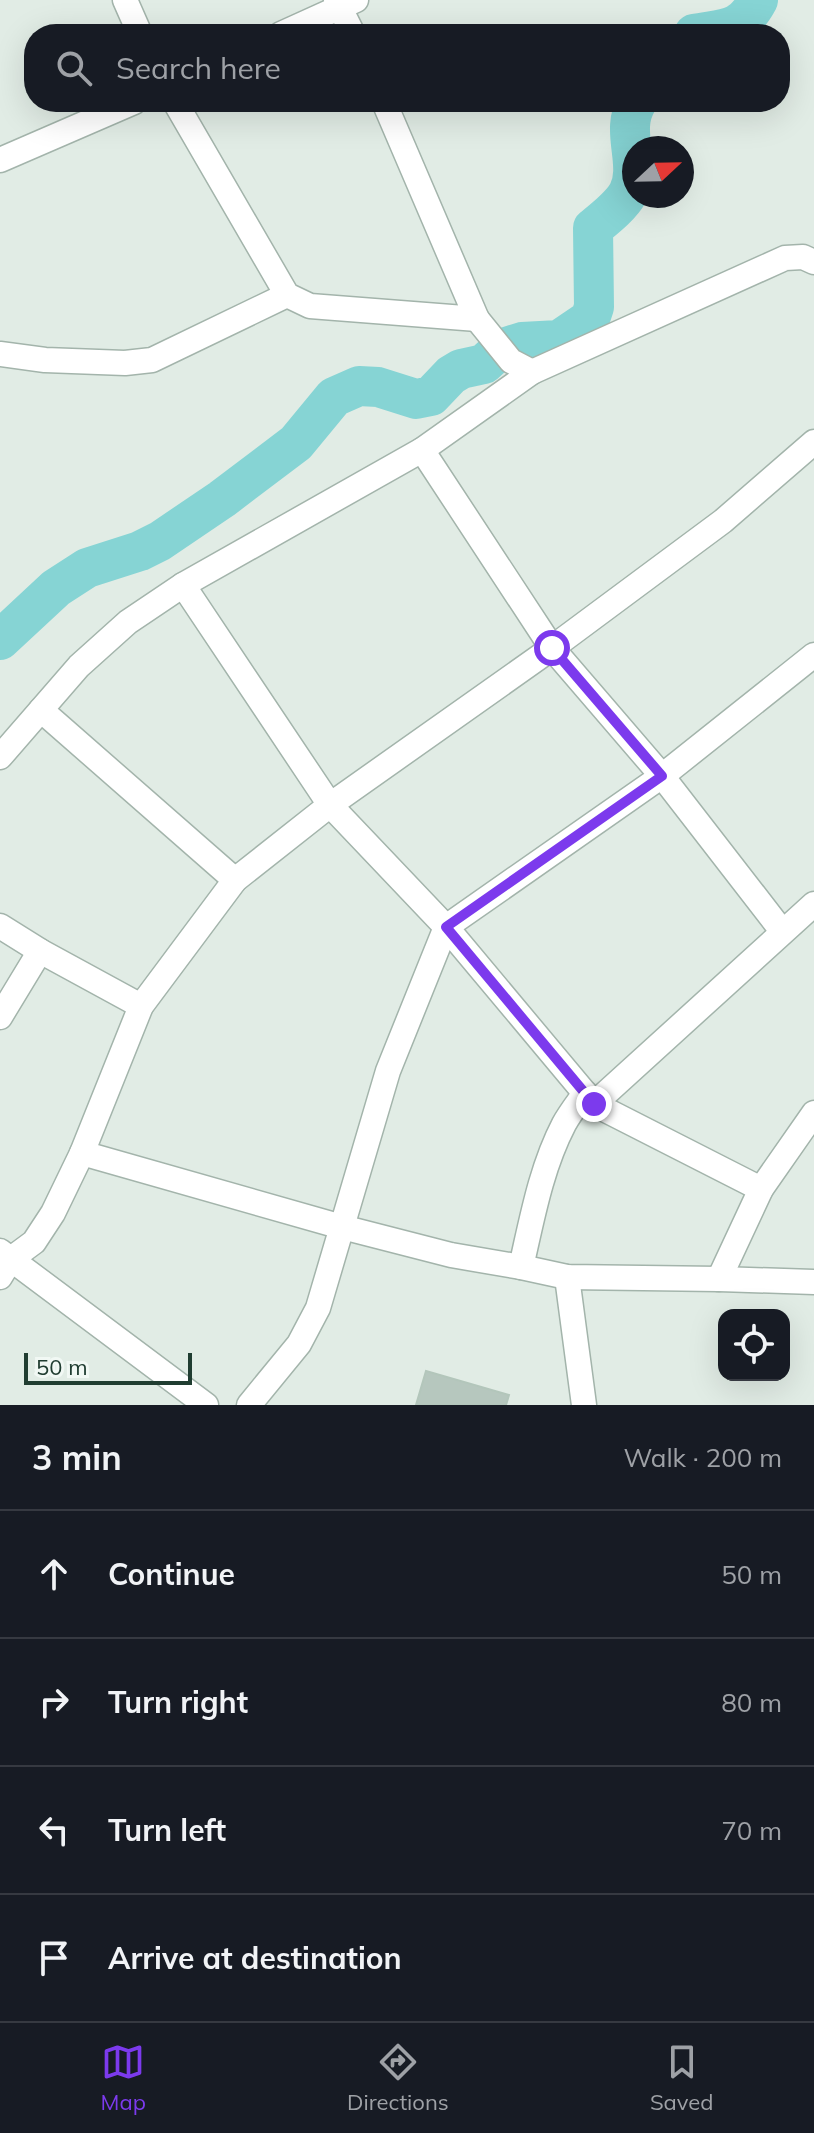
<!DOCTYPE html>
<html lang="en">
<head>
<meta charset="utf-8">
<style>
  :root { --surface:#171b24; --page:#242831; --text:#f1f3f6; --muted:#9ea1a6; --line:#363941; --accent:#7c3aed }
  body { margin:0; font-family:Mulish,sans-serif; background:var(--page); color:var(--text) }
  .controls { position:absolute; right:24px; bottom:24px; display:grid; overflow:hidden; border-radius:16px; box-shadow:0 8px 32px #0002 }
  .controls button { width:72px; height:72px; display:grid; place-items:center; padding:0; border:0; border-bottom:2px solid var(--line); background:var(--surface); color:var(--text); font:40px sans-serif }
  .compass { position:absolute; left:622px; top:136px; width:72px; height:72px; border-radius:50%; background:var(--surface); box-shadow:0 8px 32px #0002; rotate:68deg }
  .scale { position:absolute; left:24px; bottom:20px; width:168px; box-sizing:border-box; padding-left:8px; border:4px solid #203d31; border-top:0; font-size:22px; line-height:28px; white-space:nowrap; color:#203d31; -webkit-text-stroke:6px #f1f8f4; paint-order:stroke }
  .stop { position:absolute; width:24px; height:24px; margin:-18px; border:6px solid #7c3aed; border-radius:50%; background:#fff }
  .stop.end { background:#7c3aed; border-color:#fff; box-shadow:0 2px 8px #0008 }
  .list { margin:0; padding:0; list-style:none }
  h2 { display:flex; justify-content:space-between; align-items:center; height:104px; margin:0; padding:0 32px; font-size:34px }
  h2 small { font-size:26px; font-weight:400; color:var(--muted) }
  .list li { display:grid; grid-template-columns:52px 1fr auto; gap:24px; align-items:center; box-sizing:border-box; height:128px; padding:0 32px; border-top:2px solid var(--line) }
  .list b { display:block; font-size:30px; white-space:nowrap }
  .list em { font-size:26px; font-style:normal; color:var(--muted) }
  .icon { flex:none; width:44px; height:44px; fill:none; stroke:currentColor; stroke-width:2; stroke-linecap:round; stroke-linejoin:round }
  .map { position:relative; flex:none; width:814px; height:1405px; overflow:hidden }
  .search { position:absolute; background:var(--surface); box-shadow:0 8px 32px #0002; left:24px; right:24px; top:24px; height:88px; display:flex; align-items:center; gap:20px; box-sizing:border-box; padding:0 28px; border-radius:32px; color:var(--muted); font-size:30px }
  .sheet { height:616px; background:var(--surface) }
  nav { display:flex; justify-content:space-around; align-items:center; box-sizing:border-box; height:112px; border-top:2px solid var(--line); background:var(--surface); font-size:22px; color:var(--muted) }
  nav a { display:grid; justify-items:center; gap:4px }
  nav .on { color:var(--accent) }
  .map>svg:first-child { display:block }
</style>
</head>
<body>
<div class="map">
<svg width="814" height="1405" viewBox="0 0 814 1405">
  <rect width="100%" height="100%" fill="#e1ece5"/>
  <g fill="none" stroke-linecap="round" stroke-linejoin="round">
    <!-- river -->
    <g stroke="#86d4d4" stroke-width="40">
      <path d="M694 34C725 28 741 32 758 0"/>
      <path d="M506 347 522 342 559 340 590 319 594 307 593 228C604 219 621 206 628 193 643 164 619 132 637 102"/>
      <path d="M0 640 56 588 87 568 140 551 160 541 222 499 296 443 334 397 359 386 378 387 416 399 431 396 451 375 461 369 484 364 497 352"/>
    </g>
  </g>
  <!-- building -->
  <path fill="#b6c7be" stroke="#b3c6bb" stroke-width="2" d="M426 1371 509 1395 506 1405H416Z"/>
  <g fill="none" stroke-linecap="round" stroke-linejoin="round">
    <defs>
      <g id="minor">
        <path d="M125 0 140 34"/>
        <path d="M336 0 353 34"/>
        <path d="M281 34 356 0"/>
        <path d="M175 102 287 295 310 306 477 319 384 102"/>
        <path d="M0 160 134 102"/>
        <path d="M477 319 511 361 532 372"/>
        <path d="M0 354 45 360 125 363 152 360 287 295"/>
        <path d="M422 450 552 648 662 776 782 931"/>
        <path d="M183 585 330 805 446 927 594 1104 761 1189"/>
        <path d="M41 710 235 880"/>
        <path d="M0 757 79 666 128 622 183 585 422 450 532 372 785 258 803 257 814 262"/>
        <path d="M0 926 40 951 141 1006"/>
        <path d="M0 1017 40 951"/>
        <path d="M594 1104 814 904"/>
        <path d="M82 1153 342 1227 451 1255 521 1267 567 1277 719 1279 761 1189 814 1113"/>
        <path d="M0 1251 206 1405"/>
        <path d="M521 1267C532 1219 541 1168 564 1124 570 1113 578 1103 585 1093"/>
        <path d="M0 1277 11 1259 34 1242 53 1213 82 1153 141 1006 235 880 330 805 552 648 723 521 814 442"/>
        <path d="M567 1277 584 1405"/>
        <path d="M719 1279 814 1282"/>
        <path d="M249 1405 299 1344 318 1308 388 1071 446 927 662 776 814 655"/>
      </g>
    </defs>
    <!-- minor casing -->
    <use href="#minor" stroke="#a3b4ab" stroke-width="27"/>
    <!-- minor -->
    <use href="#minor" stroke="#fff" stroke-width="24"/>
  </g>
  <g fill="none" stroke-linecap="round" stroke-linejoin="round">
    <!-- route -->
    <path stroke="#7c3aed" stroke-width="10" d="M552 648 662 776 446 927 594 1104"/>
  </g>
</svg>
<div class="controls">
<button><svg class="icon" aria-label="locate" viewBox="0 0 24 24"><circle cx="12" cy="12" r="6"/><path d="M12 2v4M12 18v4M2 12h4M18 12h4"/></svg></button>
</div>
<svg class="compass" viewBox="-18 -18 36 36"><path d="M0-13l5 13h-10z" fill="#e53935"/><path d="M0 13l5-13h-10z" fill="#9ea1a6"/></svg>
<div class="scale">50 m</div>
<div class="stop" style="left:552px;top:648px"></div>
<div class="stop end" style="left:594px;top:1104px"></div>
<div class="search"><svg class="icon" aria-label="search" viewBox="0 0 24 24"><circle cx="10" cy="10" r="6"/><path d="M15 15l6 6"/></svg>Search here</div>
</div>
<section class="sheet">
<h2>3 min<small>Walk · 200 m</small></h2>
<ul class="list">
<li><svg class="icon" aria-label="ahead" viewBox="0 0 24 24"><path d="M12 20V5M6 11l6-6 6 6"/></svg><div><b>Continue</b></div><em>50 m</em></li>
<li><svg class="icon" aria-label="right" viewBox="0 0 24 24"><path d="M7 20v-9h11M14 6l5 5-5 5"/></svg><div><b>Turn right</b></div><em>80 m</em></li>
<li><svg class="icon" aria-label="left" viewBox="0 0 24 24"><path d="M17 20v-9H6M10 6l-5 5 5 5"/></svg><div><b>Turn left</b></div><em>70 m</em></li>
<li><svg class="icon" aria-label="arrive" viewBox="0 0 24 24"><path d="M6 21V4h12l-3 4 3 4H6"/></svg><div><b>Arrive at destination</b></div></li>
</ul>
</section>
<nav>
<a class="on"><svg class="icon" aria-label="map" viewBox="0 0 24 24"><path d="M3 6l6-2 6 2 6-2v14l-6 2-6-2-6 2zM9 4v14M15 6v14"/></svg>Map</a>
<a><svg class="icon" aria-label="directions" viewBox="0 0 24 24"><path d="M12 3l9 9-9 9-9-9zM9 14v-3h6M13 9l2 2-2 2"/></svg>Directions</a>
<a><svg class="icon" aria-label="saved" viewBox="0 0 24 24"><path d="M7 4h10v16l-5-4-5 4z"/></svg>Saved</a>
</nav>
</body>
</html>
